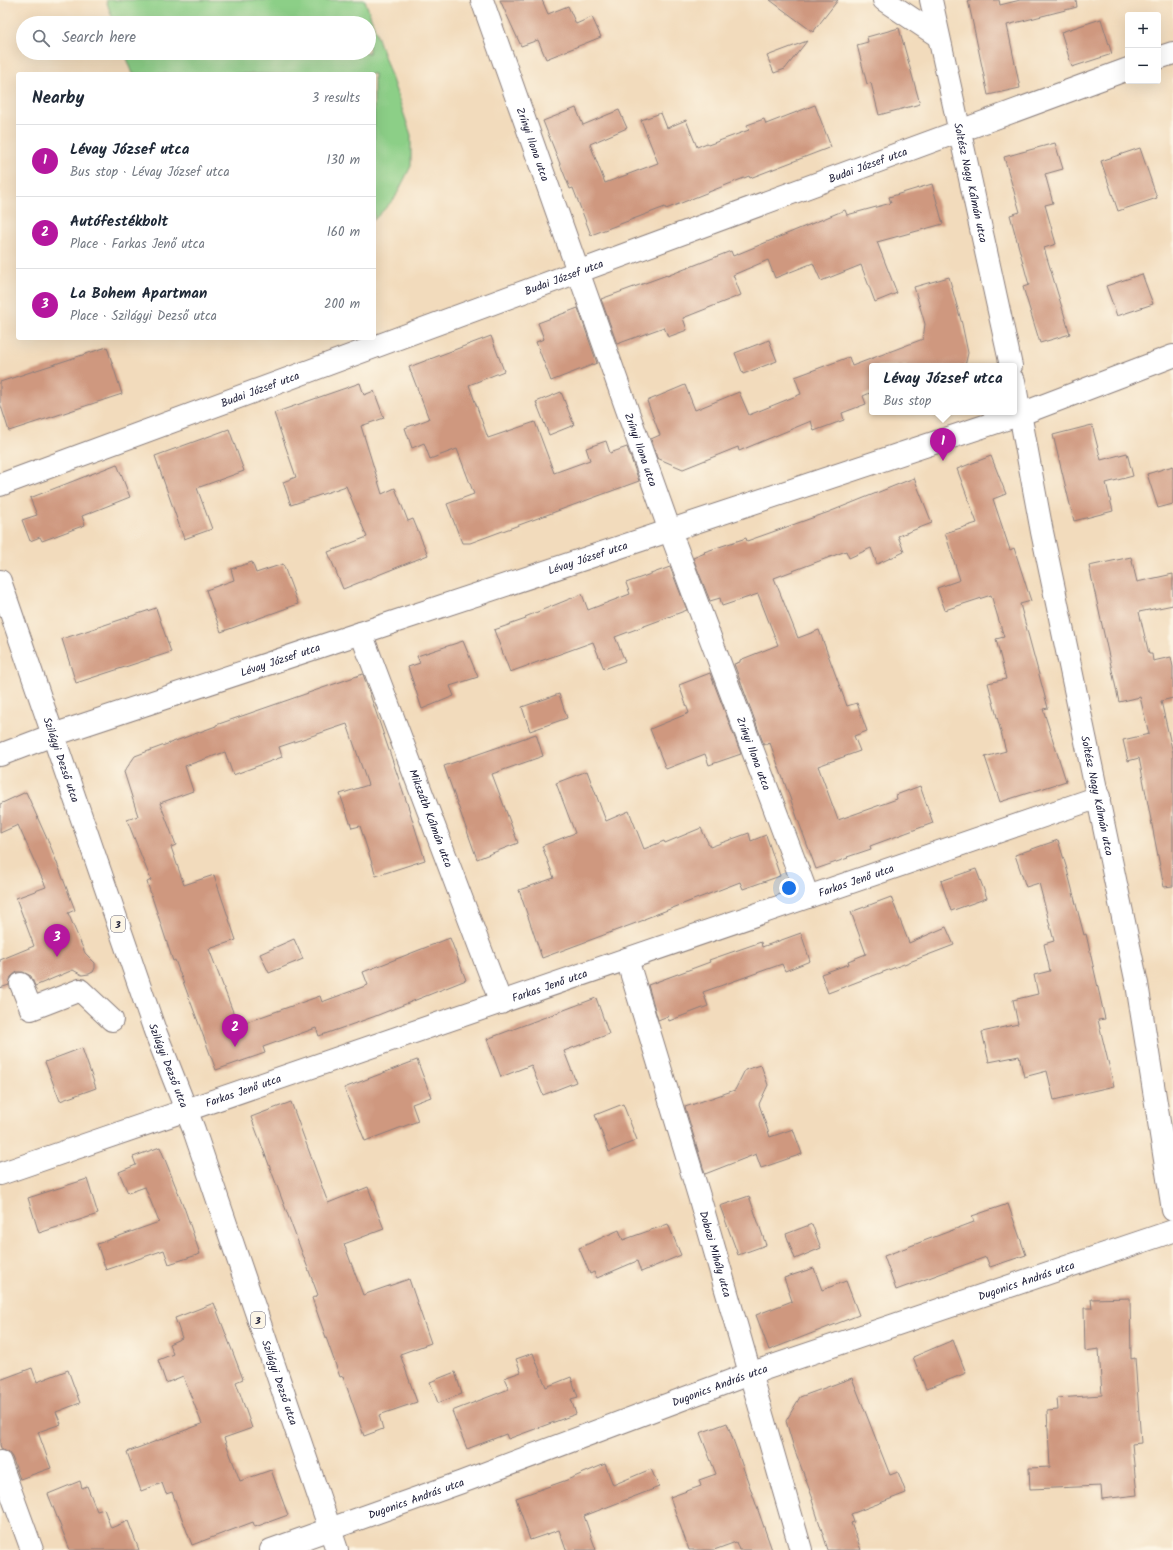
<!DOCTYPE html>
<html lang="en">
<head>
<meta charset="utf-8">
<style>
  :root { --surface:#fff; --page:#f6f6f7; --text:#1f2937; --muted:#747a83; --line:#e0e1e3; --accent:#b5179e }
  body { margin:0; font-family:Kalam,sans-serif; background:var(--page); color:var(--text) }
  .controls { position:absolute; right:12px; top:12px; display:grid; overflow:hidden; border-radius:4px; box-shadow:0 4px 16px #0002 }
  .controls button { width:36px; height:36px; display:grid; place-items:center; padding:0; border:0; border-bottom:1px solid var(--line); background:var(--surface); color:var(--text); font:20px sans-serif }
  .you { position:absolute; left:789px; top:888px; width:14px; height:14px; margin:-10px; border:3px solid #fff; border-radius:50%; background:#1a73e8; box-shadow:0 0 0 6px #1a73e833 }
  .badge { display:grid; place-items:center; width:26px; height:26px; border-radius:50%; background:var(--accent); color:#fff; font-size:13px; font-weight:700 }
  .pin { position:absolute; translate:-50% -33px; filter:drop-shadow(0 1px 2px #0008) }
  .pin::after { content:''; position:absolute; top:21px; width:14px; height:12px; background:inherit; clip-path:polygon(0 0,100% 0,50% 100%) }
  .popup { position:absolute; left:869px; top:363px; width:148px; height:52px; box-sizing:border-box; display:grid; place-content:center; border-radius:4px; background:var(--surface); filter:drop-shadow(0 1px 3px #0005); font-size:13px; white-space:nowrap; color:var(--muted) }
  .popup b { font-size:15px; color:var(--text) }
  .popup::after { content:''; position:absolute; left:50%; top:100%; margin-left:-8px; border:8px solid transparent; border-top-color:var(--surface) }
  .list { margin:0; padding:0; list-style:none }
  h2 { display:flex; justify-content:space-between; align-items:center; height:52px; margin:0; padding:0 16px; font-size:17px }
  h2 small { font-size:13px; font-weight:400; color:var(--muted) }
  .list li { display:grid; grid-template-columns:26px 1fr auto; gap:12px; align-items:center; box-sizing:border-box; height:72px; padding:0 16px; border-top:1px solid var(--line) }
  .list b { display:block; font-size:15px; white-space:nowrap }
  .list p { margin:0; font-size:13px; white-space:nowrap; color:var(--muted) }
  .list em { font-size:13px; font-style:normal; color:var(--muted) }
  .icon { flex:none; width:22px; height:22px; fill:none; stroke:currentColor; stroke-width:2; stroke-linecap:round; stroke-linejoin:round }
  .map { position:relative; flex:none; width:1173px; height:1550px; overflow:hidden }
  .search { position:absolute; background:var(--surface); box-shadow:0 4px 16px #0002; left:16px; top:16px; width:360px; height:44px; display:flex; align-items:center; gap:10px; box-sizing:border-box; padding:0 14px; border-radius:22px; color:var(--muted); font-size:15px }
  .panel { position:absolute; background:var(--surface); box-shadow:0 4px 16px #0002; left:16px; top:72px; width:360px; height:268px; border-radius:4px }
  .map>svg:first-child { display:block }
</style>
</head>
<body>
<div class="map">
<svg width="1173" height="1550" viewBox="0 0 1173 1550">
  <rect width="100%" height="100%" fill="#fcf5e5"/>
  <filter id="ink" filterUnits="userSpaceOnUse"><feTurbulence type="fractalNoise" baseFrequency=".025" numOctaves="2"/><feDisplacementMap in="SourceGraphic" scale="8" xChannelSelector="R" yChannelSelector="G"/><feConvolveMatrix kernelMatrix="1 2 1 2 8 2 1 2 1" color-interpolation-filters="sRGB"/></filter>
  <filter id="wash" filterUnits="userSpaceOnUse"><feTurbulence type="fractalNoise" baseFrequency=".012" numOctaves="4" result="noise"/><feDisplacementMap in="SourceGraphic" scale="16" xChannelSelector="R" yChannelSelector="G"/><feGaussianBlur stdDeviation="0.9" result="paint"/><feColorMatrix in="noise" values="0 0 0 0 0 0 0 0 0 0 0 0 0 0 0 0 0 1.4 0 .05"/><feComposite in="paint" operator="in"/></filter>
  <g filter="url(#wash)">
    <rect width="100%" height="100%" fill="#f2dbbc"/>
    <!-- green -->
    <path fill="#8ccf87" stroke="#577861" d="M106 0H365L411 135V166L395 198 374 220V74H133L125 53H369V23H114Z"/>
    <g id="blocks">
      <!-- building -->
      <g fill="#cf987f">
        <path d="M500 0H542L548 14 568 6 576 24 592 17 601 37 546 59 538 40 521 46Z"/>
        <path d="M770 0H838L813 32Z"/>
        <path d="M968 0H999L1000 5 1020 0H1076L1077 7 1007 25 1020 88 988 95Z"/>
        <path d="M1101 19 1112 54 1072 67 1061 32Z"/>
        <path d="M899 28 920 104 879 115 871 83 867 84 857 45 868 42 867 37Z"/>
        <path d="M807 41 785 69 774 73 767 56Z"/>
        <path d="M815 105 831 147 750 178 749 176 666 209 665 207 591 235 573 188 570 189 543 121 576 108 583 125 619 110 627 128 590 144 605 183 658 163 641 120 661 113 667 128 686 120 697 147 707 143 708 145 749 130 747 125 764 119 766 124Z"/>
        <path d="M1055 143 1063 169 1045 174 1053 203 1045 205 1056 244 1044 248 1070 334 1040 343 1023 287 1029 285 1010 215 1020 212 1004 157Z"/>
        <path d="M1140 148 1157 198 1118 211 1101 161Z"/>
        <path d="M932 184 943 224 877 242 897 293 875 302 861 265 821 281 813 263 775 278 768 260 733 275 741 295 683 318 687 330 668 337 664 327 617 344 601 299 667 275V276L731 251 733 256 845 210 847 215 891 203 889 197Z"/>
        <path d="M1142 274 1153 304 1117 316 1106 286Z"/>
        <path d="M949 277 962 324 968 353 965 366H872V392L863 396 866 404 842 413 844 420 814 431 811 421 739 451 738 447 683 469 657 458 651 439 660 435 647 401 685 385 695 410 739 392 749 415 801 394 795 377 849 357 852 366 923 339 925 324 914 287Z"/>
        <path d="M578 308 597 363 551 381 536 342 544 339 538 323Z"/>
        <path d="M491 336 504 371 469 385 488 438 535 422 554 473 590 460 586 448 606 441 610 453 627 447 639 481 470 543H462L447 504 474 494 457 449 430 459 424 443 412 448 405 428 429 419 409 367Z"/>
        <path d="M769 340 777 361 743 374 735 353Z"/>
        <path d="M107 347 122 394 9 431 0 403V382Z"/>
        <path d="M360 383 364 395 374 391 384 418 361 426 382 494 395 488 408 521 413 519 428 555 343 589 328 552 367 537 346 486 291 505 283 482 296 477 274 413Z"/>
        <path d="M561 392 574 425 549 435 536 402Z"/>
        <path d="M1092 425 1101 460 1127 453 1133 476 1106 483 1113 511 1074 521 1053 435Z"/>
        <path d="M229 429 244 471 197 488 212 529 184 539 155 456Z"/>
        <path d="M991 456 1006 494 993 499 1010 550 1014 548 1031 601 1020 604 1048 708 1043 709 1066 781 1000 802 985 757 1006 751 988 683 1006 679 996 639 1004 637 991 595 945 610 937 588 960 580 945 533 977 523 957 469Z"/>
        <path d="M117 464 130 497 82 516 85 525 42 541 40 537 30 541 22 520 37 515 30 498Z"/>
        <path d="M1173 466V504L1158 508 1147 474Z"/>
        <path d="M914 478 932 523 898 536 904 552 877 564 871 548 849 558 846 551 774 578 798 638 819 630 847 706 857 703 867 731 854 736 860 751 818 766 838 820 897 799 896 795 920 786 933 823 870 846 871 849 847 857 848 858 816 869 770 743 764 745 734 664 740 662V660L778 645 758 594 722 606 720 598 710 601 693 558 705 553 704 552 746 538 747 541 829 512Z"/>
        <path d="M1131 557 1137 582 1173 574V605L1139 612 1149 654H1152L1153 661 1171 657 1173 667V698L1161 701 1173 753V886L1164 887 1139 758 1128 761 1123 740 1149 734 1140 697 1119 702 1089 566Z"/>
        <path d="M252 562 256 573 283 564 298 604 221 632 206 590 234 580 231 569Z"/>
        <path d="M670 567 687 610 615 637 625 661 604 669 593 642 510 672 494 630 526 619 525 617 582 594 588 610 630 594 626 583Z"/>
        <path d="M156 608 171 652 76 683 62 639Z"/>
        <path d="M463 641 478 677 450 686 454 696 422 709 408 667 420 663 417 656Z"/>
        <path d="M710 673 741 754 709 765 705 754 666 769 650 729 689 713 679 685Z"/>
        <path d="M363 674 409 809 425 860 376 876 360 826 352 828 340 794 368 785 347 724 279 747 282 757 233 775 225 752 185 766 193 791 160 803 176 845 171 847 184 885 214 875 236 940 209 949 238 1025 320 996 322 1002 368 985 363 972 450 938 466 980 373 1017 319 1036 316 1028 263 1047 265 1053 216 1070 175 960 173 961 147 882 151 880 127 820 138 816 124 772 135 756 216 726V725Z"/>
        <path d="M559 694 567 718 530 731 522 707Z"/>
        <path d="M536 734 543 756 492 774 518 843 477 859 444 766Z"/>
        <path d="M587 771 606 821 629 811 644 849 664 841 665 843 701 828 710 847 749 833 751 841 766 835 780 876 743 889 740 882 644 919V920L542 958 519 890 554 878 542 846 575 833 556 783Z"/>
        <path d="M26 792 52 850 75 910 68 913 85 953 95 963V968L93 972 89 974 82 975 73 970 35 986 31 976 23 972H17L11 977 9 985 0 988V960L34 946 16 898 46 887 18 825 0 833V804Z"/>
        <path d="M1058 840 1066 866 1084 935 1086 934 1105 1019 1098 1020 1114 1086 1054 1100 1047 1071 1024 1077 1019 1056 989 1062 982 1032 1018 1024 1013 1000 1038 994 1034 975 1050 971 1044 944 1054 941 1039 883 1026 887 1015 855Z"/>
        <path d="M976 869 987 898 951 911 941 881Z"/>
        <path d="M891 897 909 943 946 927 954 945 828 993 821 974 849 964 848 961 866 954 851 912Z"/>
        <path d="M801 933 810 961 785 971 782 964 703 992 708 1006 669 1021 668 1016 658 1020 648 985 710 962 709 960 761 942 762 947Z"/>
        <path d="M294 939 303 959 269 973 260 954Z"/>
        <path d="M596 998 609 1034 564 1051 576 1082 543 1095 531 1065 501 1077 487 1039Z"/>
        <path d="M82 1048 96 1088 60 1101 45 1062Z"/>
        <path d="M417 1060 431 1097 412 1104 418 1121 365 1141 344 1088Z"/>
        <path d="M761 1065 768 1085 759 1104 770 1137 793 1129 802 1154 761 1168 756 1154 705 1174 685 1107 735 1090 745 1070Z"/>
        <path d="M291 1102 328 1203 368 1187 384 1229 344 1244 363 1295 409 1279 431 1343 400 1354 417 1402 379 1415 383 1429 364 1436 343 1376 340 1377 312 1298 318 1295 251 1117Z"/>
        <path d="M623 1104 637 1140 609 1152 595 1115Z"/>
        <path d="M160 1147 185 1210 200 1254 169 1264 164 1250 106 1270 97 1244 159 1222 145 1187 128 1193 119 1172 136 1165 133 1157Z"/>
        <path d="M87 1179 98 1214 39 1233 28 1198Z"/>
        <path d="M749 1196 766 1245 738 1255 720 1206Z"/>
        <path d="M1008 1204 1026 1255 990 1267 986 1257 896 1290 884 1256 974 1222 972 1216Z"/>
        <path d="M668 1224 681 1255 641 1272 637 1261 597 1278 594 1272 590 1274 579 1248 619 1230 623 1240Z"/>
        <path d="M812 1224 821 1248 795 1259 786 1234Z"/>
        <path d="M814 1268 822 1290 846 1281 859 1315 769 1350 756 1315 792 1301 784 1278Z"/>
        <path d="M1130 1298 1131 1359 1135 1358 1141 1443 1132 1444 1137 1495 1102 1499 1101 1486 1030 1489 1029 1468 1050 1467 1047 1411 1058 1410 1057 1398 1102 1395 1099 1349 1085 1351 1084 1308H1092L1091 1299Z"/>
        <path d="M214 1303 243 1379 236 1382 252 1428 224 1438 240 1481 271 1470 288 1515 255 1527 253 1522 192 1545 172 1492 166 1494 162 1483 141 1491 127 1452 202 1424 183 1376 166 1383 158 1360 173 1354 169 1344 182 1338 175 1318Z"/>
        <path d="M953 1340 966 1373 926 1389 913 1357Z"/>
        <path d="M533 1353 546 1387 571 1377 578 1397 571 1399 576 1414 508 1439 506 1434 467 1449 452 1411 509 1389 504 1378 521 1372 516 1359Z"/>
        <path d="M32 1368 37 1382 68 1370 80 1403 56 1412 61 1424 38 1432 51 1468 20 1479 12 1457 8 1452 2 1450 0 1445V1380Z"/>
        <path d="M455 1372 462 1394 438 1403 430 1382Z"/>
        <path d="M852 1378 890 1475 898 1472 906 1493 851 1514 854 1522 851 1523 861 1550H828L812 1500 813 1499 794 1448 786 1421 800 1397Z"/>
        <path d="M727 1423 739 1456 772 1550H739L736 1542 714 1550H689L670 1497 701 1486 699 1480 716 1474 700 1433Z"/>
        <path d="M605 1464 613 1485 651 1469 659 1487 584 1516 596 1550H566L559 1530 530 1540 516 1498 567 1480Z"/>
        <path d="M80 1481 82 1488 87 1486 97 1511 104 1509 111 1528 128 1521 139 1550H70L48 1494Z"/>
      </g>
    </g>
  </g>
  <g filter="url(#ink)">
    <use href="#blocks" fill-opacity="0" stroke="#8a7e7c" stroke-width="1"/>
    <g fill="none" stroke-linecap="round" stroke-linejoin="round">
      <defs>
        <g id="street">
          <path id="s1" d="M482 0 670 531 808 897"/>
          <path d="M884 0 938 36"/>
          <path d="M1158 58 1173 53"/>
          <path id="s2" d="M0 485 1128 69"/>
          <path id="s3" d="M361 633 501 1003"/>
          <path id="s4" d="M0 755 53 735 1021 414 1173 356"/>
          <path id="s5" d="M627 959 699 1196 801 1550"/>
          <path d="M21 984 31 1009 80 990 112 1020"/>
          <path id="s6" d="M0 1174 1099 797"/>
          <path d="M0 1462 32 1550"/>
          <path id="s7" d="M271 1550 462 1482 749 1374 1173 1231"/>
        </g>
        <g id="secondary">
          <path id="s8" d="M931 0 1011 366"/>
          <path id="s9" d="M1014 381 1042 532 1137 984 1173 1210"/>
        </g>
        <g id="primary">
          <path id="s10" d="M0 581 155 1031 194 1130 337 1550"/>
        </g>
      </defs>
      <!-- street casing -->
      <use href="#street" stroke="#8a7e7c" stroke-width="24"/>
      <!-- secondary casing -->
      <use href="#secondary" stroke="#8a7e7c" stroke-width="24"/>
      <!-- primary casing -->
      <use href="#primary" stroke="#8a7e7c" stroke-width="24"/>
      <!-- street -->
      <use href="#street" stroke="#fff" stroke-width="22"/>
      <!-- secondary -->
      <use href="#secondary" stroke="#fff" stroke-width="22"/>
      <!-- primary -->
      <use href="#primary" stroke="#fff" stroke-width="22"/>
    </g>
  </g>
  <g text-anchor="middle" stroke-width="3.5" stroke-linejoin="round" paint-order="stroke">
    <!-- shield labels -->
    <g fill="#fcf5e5" stroke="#63616e" stroke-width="1">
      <rect x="111" y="916" width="14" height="16" rx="3"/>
      <rect x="251" y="1312" width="14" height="16" rx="3"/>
    </g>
    <g font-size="10" font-weight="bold" fill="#22223b">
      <text x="118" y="928">3</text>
      <text x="258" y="1324">3</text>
    </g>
    <!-- street labels -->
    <g font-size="11" fill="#22223b" stroke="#fcf5e5">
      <text dy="4" stroke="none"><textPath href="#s1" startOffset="153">Zrínyi Ilona utca</textPath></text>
      <text dy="4" stroke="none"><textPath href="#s2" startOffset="925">Budai József utca</textPath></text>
      <text dy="4" stroke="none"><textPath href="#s8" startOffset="187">Soltész Nagy Kálmán utca</textPath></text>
      <text dy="4" stroke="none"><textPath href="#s2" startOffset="601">Budai József utca</textPath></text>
      <text dy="4" stroke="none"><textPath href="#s2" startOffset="277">Budai József utca</textPath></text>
      <text dy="4" stroke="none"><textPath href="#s1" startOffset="477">Zrínyi Ilona utca</textPath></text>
      <text dy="4" stroke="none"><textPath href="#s4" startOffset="620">Lévay József utca</textPath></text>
      <text dy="4" stroke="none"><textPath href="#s4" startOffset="296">Lévay József utca</textPath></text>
      <text dy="4" stroke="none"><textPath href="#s1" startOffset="801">Zrínyi Ilona utca</textPath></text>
      <text dy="4" stroke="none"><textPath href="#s10" startOffset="189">Szilágyi Dezső utca</textPath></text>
      <text dy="4" stroke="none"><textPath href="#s9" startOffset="423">Soltész Nagy Kálmán utca</textPath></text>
      <text dy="4" stroke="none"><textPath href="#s3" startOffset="198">Mikszáth Kálmán utca</textPath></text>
      <text dy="4" stroke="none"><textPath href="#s6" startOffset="905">Farkas Jenő utca</textPath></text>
      <text dy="4" stroke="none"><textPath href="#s6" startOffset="581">Farkas Jenő utca</textPath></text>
      <text dy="4" stroke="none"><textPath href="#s10" startOffset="513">Szilágyi Dezső utca</textPath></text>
      <text dy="4" stroke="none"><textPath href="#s6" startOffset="257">Farkas Jenő utca</textPath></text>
      <text dy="4" stroke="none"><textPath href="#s5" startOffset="308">Dobozi Mihály utca</textPath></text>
      <text dy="4" stroke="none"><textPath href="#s7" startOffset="802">Dugonics András utca</textPath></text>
      <text dy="4" stroke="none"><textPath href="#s10" startOffset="849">Szilágyi Dezső utca</textPath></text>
      <text dy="4" stroke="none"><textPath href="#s7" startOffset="478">Dugonics András utca</textPath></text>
      <text dy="4" stroke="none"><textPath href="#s7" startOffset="154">Dugonics András utca</textPath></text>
    </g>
  </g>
</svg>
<div class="controls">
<button>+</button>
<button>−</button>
</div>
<div class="you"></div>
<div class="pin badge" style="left:943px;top:461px">1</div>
<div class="popup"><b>Lévay József utca</b>Bus stop</div>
<div class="pin badge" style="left:235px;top:1047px">2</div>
<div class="pin badge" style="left:57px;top:957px">3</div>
<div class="search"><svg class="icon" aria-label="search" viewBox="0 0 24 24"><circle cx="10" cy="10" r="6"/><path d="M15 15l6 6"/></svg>Search here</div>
<section class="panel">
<h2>Nearby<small>3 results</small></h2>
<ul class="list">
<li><span class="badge">1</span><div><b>Lévay József utca</b><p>Bus stop · Lévay József utca</p></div><em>130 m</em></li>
<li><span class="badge">2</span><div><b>Autófestékbolt</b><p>Place · Farkas Jenő utca</p></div><em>160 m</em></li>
<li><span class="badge">3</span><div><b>La Bohem Apartman</b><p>Place · Szilágyi Dezső utca</p></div><em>200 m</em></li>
</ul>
</section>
</div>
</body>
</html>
